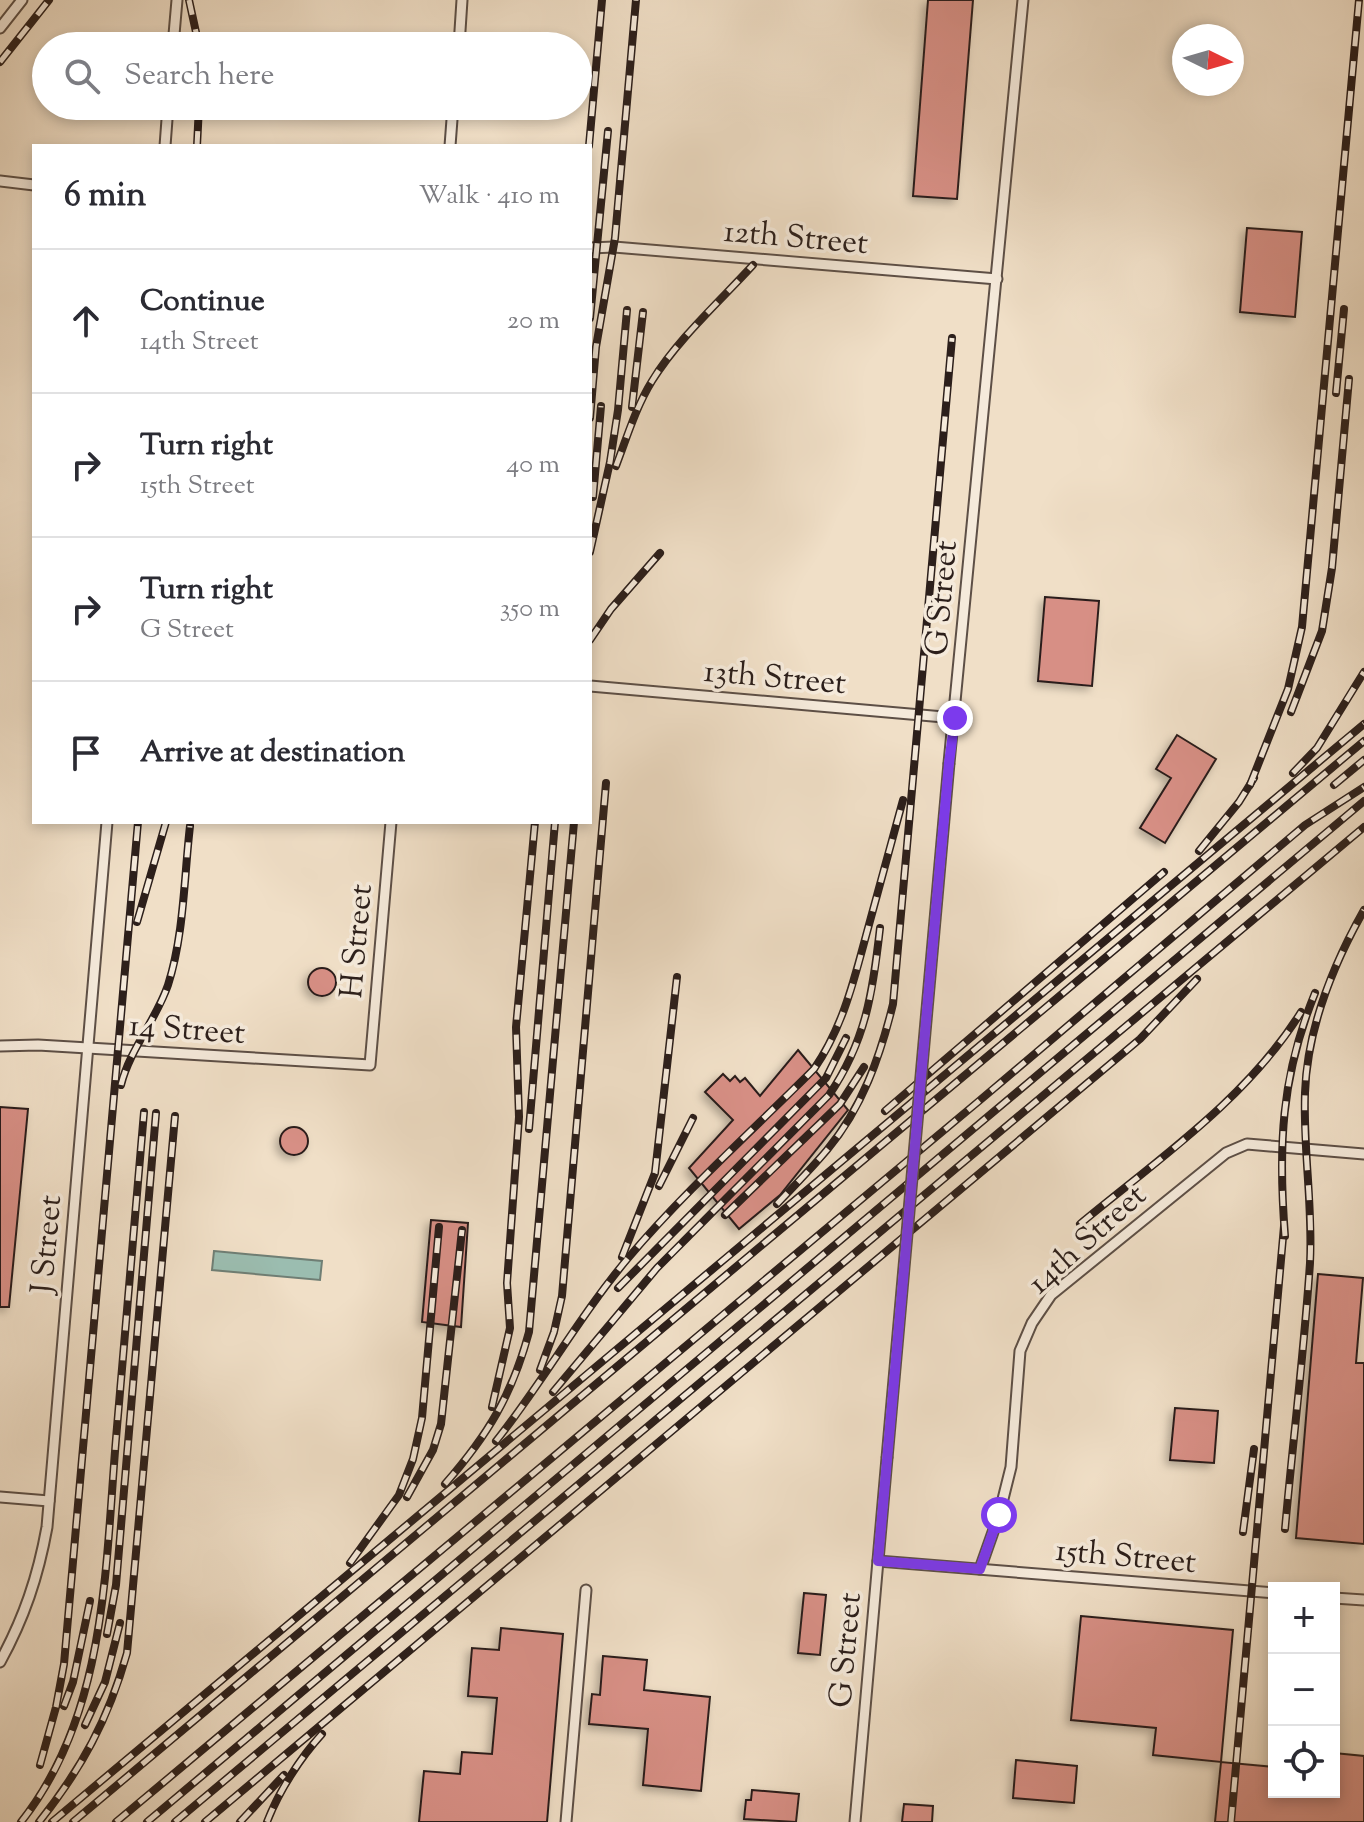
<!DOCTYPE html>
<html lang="en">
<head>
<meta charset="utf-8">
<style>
  :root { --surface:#fff; --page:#f2f2f3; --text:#2b2b33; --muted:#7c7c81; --line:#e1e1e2 }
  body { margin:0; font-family:"Sorts Mill Goudy",serif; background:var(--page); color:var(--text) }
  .controls { position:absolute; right:24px; bottom:24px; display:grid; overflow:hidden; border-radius:0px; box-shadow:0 4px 12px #0003 }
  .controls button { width:72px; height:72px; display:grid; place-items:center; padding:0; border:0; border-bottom:2px solid var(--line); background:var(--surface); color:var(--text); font:40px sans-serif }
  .compass { position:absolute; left:1172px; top:24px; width:72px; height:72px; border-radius:50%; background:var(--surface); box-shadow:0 4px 12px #0003; rotate:95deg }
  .stop { position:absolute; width:24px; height:24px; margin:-18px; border:6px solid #7c3aed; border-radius:50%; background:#fff }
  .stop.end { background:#7c3aed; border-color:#fff; box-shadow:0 2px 8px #0008 }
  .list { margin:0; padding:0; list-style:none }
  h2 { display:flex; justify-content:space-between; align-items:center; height:104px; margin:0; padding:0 32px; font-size:34px }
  h2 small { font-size:26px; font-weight:400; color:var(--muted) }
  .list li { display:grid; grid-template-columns:52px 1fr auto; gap:24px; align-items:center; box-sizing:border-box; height:144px; padding:0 32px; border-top:2px solid var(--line) }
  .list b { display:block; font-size:30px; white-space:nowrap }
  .list p { margin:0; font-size:26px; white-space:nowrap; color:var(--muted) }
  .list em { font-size:26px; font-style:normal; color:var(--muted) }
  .icon { flex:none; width:44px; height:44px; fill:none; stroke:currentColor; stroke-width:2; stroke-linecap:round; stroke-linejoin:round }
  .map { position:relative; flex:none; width:1364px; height:1822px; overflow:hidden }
  .search { position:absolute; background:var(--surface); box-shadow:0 4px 12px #0003; left:32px; top:32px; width:560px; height:88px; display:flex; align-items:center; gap:20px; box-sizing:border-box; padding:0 28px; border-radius:44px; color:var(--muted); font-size:30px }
  .panel { position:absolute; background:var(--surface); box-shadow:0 4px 12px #0003; left:32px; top:144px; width:560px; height:680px; border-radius:0px }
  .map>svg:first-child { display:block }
</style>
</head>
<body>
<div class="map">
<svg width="1364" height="1822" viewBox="0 0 1364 1822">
  <defs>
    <filter id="shadow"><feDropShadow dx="-4" dy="4" stdDeviation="4" flood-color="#0004"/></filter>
  </defs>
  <rect width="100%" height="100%" fill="#f0dfc7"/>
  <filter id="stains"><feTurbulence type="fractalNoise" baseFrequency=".0025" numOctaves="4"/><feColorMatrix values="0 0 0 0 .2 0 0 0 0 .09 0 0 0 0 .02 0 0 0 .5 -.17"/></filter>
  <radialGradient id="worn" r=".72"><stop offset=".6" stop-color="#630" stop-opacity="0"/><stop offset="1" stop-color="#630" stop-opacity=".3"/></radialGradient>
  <!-- water -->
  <path fill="#9bbdb0" stroke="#6f7e74" stroke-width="2" d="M214 1251 322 1261 320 1280 212 1270Z"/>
  <!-- building -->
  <g fill="#d78f85" stroke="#2c1f1b" stroke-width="2" filter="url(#shadow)">
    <path d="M928 0H973L957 199 913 196Z"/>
    <path d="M1247 228 1302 232 1295 317 1240 312Z"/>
    <path d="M1045 597 1099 601 1092 686 1038 681Z"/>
    <path d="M1177 735 1216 759 1165 843 1140 828 1171 778 1156 769Z"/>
    <circle cx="322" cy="982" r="14"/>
    <path d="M798 1050 848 1110 780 1195 739 1229 689 1168 733 1120 705 1092 723 1074 730 1081 735 1076 740 1082 745 1078 760 1096Z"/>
    <path d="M0 1107 28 1109 9 1307H0Z"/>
    <circle cx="294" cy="1141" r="14"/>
    <path d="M431 1220 468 1223 461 1327 422 1322Z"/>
    <path d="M1318 1274 1363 1278 1356 1363H1364V1544L1296 1538Z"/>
    <path d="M1175 1408 1218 1411 1214 1463 1170 1460Z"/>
    <path d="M804 1593 826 1595 820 1655 798 1653Z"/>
    <path d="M1081 1616 1233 1630 1221 1762 1153 1755 1156 1728 1071 1720Z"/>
    <path d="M501 1628 563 1634 547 1822H419L424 1771 460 1774 462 1752 492 1754 497 1698 468 1696 472 1648 499 1650Z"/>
    <path d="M603 1656 647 1660 644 1690 710 1697 701 1791 643 1785 648 1729 589 1724 592 1694 600 1695Z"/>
    <path d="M1334 1753 1364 1756V1822H1215L1221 1762 1274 1767V1792H1334Z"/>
    <path d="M1016 1760 1077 1766 1074 1803 1013 1798Z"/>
    <path d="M752 1790 799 1794 796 1822 744 1819 746 1800H751Z"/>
    <path d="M904 1804 933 1806 932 1822H902Z"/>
  </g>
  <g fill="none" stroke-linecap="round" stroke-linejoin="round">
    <defs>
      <g id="service">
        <path d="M0 28 22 0"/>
        <path d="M173 46 177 0"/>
        <path d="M459 46 462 0"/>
        <path d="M165 146 168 106"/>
        <path d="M450 146 453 106"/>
        <path d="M0 181 34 185"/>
        <path d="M590 248 614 247 997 279"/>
        <path d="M590 686 955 718"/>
        <path d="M949 763 1023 0"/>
        <path d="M0 1046 38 1045 370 1065 391 822"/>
        <path d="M0 1497 49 1501"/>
        <path d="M878 1561 1274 1593"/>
        <path d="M980 1569 999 1515 1011 1467 1020 1351 1032 1323 1051 1295 1226 1153 1247 1144 1364 1154"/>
        <path d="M1334 1598 1364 1600"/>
        <path d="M0 1662C24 1618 38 1577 47 1527L107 822"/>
        <path d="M566 1822 586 1590"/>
        <path d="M855 1822 887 1458"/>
      </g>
    </defs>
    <!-- service casing -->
    <use href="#service" stroke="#5d4f46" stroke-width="13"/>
    <!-- service -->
    <use href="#service" stroke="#f5eadb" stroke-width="9"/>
    <defs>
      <g id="rail">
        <path d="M189 0 199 46"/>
        <path d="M0 62 49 0"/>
        <path d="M197 146 199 106"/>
        <path d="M589 146 602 0"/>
        <path d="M590 318 608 131"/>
        <path d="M1336 393 1344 309"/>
        <path d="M632 407 643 312"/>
        <path d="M590 418 596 347 615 238 636 0"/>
        <path d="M616 466C627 437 636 407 652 381 677 340 720 301 753 265"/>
        <path d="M593 497 601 406"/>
        <path d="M590 552 610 462 618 410 627 310"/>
        <path d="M590 640 611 609 660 553"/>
        <path d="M1291 712 1322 631 1332 568 1349 379"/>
        <path d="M1293 773 1317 748 1364 672"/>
        <path d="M1250 785 1288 689 1302 627 1359 0"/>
        <path d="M1334 785 1364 760"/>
        <path d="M1199 851 1239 802 1254 778"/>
        <path d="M137 922 166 822"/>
        <path d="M121 1085C130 1049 156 1020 168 985 184 935 184 878 190 826"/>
        <path d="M885 1111 1164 872"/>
        <path d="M529 1129 555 822"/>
        <path d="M659 1186 693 1118"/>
        <path d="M777 1204C794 1186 811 1169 827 1150 862 1108 880 1057 893 1004L952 338"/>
        <path d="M725 1215 840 1104 864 1067"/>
        <path d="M1080 1224C1157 1160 1247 1099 1301 1012"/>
        <path d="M1285 1236C1278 1147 1281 1077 1315 993"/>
        <path d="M622 1257 655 1173 677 977"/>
        <path d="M618 1288 826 1078 846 1038"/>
        <path d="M540 1370 554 1332 562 1296 606 783"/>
        <path d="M553 1392 657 1268 829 1095C866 1041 873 991 880 928"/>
        <path d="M492 1407 510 1328 507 1283 519 1117 516 1027 535 822"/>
        <path d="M496 1441C543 1382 580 1315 629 1257 684 1192 753 1130 814 1069 843 1027 854 980 867 932 879 888 891 844 903 800"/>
        <path d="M445 1484C488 1435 512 1395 529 1332L574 822"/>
        <path d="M407 1497 433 1450 441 1424 462 1230"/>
        <path d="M1285 1529C1293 1440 1304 1352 1310 1263 1313 1206 1303 1150 1305 1093 1307 1029 1333 965 1364 910"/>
        <path d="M1243 1532 1254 1449"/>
        <path d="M350 1563 399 1495 413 1459 422 1418 439 1227"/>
        <path d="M107 1634 116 1585 156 1113"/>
        <path d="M64 1706 73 1682 90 1601"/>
        <path d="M85 1725 105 1682 120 1623"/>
        <path d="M40 1765 56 1707 64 1664 138 822"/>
        <path d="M21 1822C109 1711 105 1561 117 1427 126 1322 135 1217 144 1112"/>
        <path d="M39 1822C82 1768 108 1720 127 1653L175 1116"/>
        <path d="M52 1822 1364 724"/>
        <path d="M73 1822 1364 741"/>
        <path d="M116 1822 979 1101 1305 825 1364 787"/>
        <path d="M147 1822 1364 801"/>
        <path d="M175 1822 1364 827"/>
        <path d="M205 1822 1140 1039 1197 979"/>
        <path d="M240 1822 284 1775"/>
        <path d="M267 1822C279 1791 300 1758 322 1734"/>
        <path d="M1231 1822 1284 1226"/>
      </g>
    </defs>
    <!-- rail casing -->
    <use href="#rail" stroke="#2c1f1b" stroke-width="8"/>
    <!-- rail -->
    <use href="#rail" stroke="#f5eadb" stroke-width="5" stroke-dasharray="15" stroke-linecap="butt"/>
    <defs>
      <path id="service-bridge" d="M887 1458 949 763"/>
    </defs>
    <!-- service-bridge casing -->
    <use href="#service-bridge" stroke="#5d4f46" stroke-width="13" stroke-linecap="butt"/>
    <!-- service-bridge -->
    <use href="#service-bridge" stroke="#f5eadb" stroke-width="9"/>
  </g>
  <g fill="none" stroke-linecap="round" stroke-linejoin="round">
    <!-- route -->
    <path stroke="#7c3aed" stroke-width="10" d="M955 718 949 763 878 1561 980 1569 999 1515"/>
  </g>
  <g text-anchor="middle" stroke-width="7" stroke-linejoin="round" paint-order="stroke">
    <!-- street labels -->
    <g font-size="32" fill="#2c1f1b" stroke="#f5eadb">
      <text transform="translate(796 236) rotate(5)" y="11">12th Street</text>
      <text transform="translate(940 598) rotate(-85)" y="11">G Street</text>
      <text transform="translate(775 676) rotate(5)" y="11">13th Street</text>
      <text transform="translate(355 941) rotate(-85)" y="11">H Street</text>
      <text transform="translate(187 1028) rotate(4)" y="11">14 Street</text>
      <text transform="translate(1086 1238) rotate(-42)" y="11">14th Street</text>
      <text transform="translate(45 1244) rotate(-85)" y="11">J Street</text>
      <text transform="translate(1126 1555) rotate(5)" y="11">15th Street</text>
      <text transform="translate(844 1650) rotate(-85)" y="11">G Street</text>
    </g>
  </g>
  <rect width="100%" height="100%" filter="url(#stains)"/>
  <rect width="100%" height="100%" fill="url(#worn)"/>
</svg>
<div class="controls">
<button>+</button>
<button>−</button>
<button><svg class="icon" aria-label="locate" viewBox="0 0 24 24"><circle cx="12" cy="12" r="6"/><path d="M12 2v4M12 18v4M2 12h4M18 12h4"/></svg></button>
</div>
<svg class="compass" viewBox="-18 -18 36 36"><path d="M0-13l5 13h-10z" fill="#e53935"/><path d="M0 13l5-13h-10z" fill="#7c7c81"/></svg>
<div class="stop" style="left:999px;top:1515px"></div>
<div class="stop end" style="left:955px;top:718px"></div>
<div class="search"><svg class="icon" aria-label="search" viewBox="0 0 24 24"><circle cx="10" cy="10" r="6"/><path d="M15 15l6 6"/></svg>Search here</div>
<section class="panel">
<h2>6 min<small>Walk · 410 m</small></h2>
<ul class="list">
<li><svg class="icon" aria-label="ahead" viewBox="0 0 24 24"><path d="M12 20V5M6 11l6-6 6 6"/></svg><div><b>Continue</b><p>14th Street</p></div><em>20 m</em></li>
<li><svg class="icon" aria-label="right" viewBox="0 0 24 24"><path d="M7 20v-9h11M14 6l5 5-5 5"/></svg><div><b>Turn right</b><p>15th Street</p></div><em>40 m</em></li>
<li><svg class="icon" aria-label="right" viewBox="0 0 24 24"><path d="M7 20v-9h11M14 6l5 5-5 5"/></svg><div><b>Turn right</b><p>G Street</p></div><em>350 m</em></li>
<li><svg class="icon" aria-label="arrive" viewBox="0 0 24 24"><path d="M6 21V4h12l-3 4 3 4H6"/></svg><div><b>Arrive at destination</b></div></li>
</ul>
</section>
</div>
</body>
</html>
